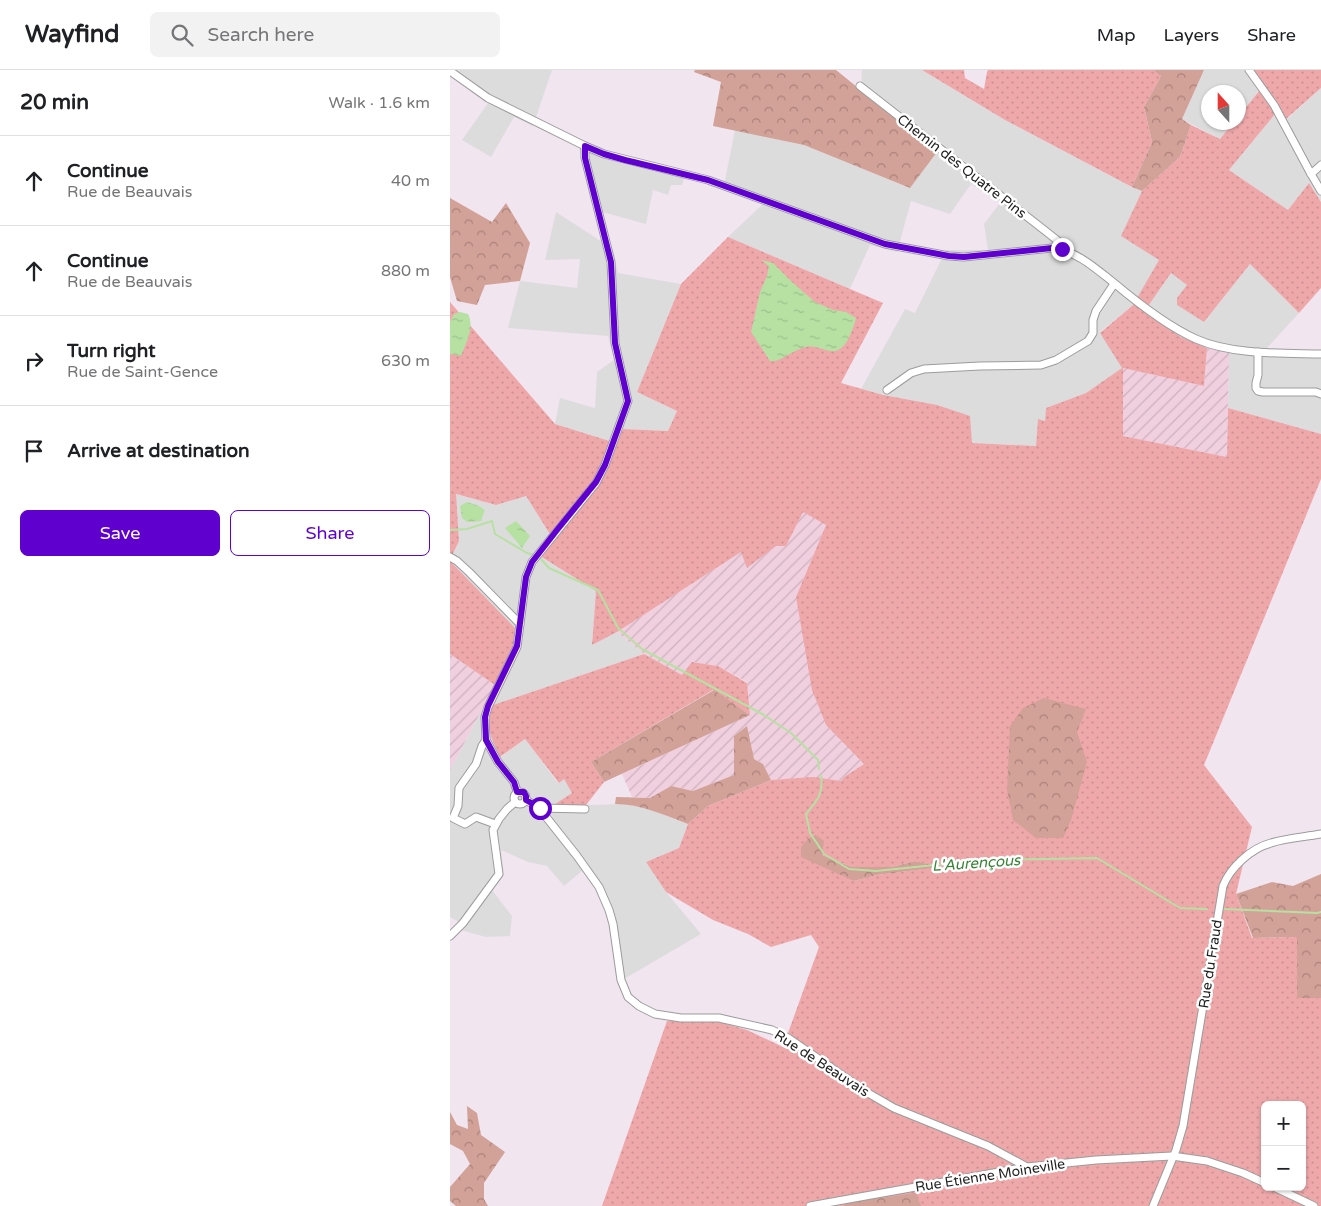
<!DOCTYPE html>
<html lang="en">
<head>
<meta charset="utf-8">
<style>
  :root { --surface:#fff; --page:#f2f2f2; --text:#202124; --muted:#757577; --line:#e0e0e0; --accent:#5f00cf }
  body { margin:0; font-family:"Varela Round",sans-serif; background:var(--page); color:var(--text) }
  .controls { position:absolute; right:15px; bottom:15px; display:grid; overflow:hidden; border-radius:8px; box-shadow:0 1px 4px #0004 }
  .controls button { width:45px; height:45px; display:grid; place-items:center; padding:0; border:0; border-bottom:1px solid var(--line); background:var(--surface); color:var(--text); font:25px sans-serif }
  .compass { position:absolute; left:751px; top:15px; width:45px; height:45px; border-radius:50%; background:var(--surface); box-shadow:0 1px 4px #0004; rotate:339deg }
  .stop { position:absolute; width:15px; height:15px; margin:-11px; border:4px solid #5f00cf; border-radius:50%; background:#fff }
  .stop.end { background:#5f00cf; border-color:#fff; box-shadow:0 1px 5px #0008 }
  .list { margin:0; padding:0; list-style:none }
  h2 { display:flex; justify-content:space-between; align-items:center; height:65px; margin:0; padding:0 20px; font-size:21px }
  h2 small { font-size:16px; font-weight:400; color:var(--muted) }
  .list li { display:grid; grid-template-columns:32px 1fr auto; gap:15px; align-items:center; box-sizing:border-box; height:90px; padding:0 20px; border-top:1px solid var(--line) }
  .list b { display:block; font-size:19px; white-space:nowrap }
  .list p { margin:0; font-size:16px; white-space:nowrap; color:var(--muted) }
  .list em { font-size:16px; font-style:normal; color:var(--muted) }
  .actions { display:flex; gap:10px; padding:15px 20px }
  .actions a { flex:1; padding:11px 0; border:1px solid var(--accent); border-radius:8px; text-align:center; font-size:18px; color:var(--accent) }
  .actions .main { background:var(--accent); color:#fff }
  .icon { flex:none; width:28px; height:28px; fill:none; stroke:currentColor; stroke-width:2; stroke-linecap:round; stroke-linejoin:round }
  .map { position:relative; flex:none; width:871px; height:1136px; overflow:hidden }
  header { display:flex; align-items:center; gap:30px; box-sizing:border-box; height:70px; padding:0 25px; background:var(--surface); border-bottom:1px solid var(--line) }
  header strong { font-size:24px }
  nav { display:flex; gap:28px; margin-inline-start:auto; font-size:18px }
  .search { width:350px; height:45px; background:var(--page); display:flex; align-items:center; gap:12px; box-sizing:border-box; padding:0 18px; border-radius:8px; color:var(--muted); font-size:19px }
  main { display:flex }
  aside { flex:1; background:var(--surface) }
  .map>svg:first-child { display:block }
</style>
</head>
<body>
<header>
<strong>Wayfind</strong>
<div class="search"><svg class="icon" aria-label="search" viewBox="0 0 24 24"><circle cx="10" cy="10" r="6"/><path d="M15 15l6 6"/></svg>Search here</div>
<nav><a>Map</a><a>Layers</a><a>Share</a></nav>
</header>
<main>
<aside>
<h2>20 min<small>Walk · 1.6 km</small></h2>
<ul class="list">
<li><svg class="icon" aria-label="ahead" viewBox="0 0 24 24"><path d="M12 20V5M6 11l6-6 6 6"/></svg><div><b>Continue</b><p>Rue de Beauvais</p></div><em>40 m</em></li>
<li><svg class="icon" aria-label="ahead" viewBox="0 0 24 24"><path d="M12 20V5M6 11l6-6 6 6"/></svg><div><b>Continue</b><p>Rue de Beauvais</p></div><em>880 m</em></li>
<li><svg class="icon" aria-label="right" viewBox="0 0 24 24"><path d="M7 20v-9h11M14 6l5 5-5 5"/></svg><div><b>Turn right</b><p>Rue de Saint-Gence</p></div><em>630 m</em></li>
<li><svg class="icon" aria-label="arrive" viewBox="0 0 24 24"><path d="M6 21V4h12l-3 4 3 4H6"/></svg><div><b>Arrive at destination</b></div></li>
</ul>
<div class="actions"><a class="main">Save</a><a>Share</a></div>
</aside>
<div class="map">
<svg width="871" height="1136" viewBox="0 0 871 1136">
  <defs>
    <pattern id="farmland-furrows" width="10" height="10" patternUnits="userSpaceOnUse" patternTransform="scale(1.25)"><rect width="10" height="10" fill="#f0cfdf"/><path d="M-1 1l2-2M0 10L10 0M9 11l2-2" fill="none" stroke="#cdb1bf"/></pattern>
    <pattern id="grass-dots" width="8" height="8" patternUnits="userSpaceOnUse" patternTransform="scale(1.25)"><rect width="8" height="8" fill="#eea8aa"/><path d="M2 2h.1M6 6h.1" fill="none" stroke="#cc9092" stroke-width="1.8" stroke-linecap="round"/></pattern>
    <pattern id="forest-crowns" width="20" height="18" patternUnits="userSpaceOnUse" patternTransform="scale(1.25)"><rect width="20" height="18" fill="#d2a197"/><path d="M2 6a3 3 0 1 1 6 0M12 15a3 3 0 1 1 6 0" fill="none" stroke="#aa837b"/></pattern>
    <pattern id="water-ripples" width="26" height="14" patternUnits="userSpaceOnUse" patternTransform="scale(1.25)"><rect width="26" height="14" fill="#b6e1a3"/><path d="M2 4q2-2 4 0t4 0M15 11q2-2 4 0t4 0" fill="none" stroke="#9cc18c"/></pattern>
  </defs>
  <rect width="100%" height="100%" fill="#f1e5ef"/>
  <!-- residential -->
  <g fill="#dddcdd">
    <path d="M0 0H102L83 56 64 47 41 87 12 70 38 33 0 5Z"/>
    <path d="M412 0H472L555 50 682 117 692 121 672 166 710 190 683 235 650 262 673 298 636 323 596 338 595 351 588 350 586 376 521 373 433 325 411 319 455 239 465 243 496 180H538L534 154 550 133 521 114 500 144 461 131 447 182 420 175 400 219 278 167 313 134 273 120 285 60 354 75 460 118 411 20Z"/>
    <path d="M754 0H797L813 15 789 46 788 22H758V52L783 53 770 69 732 49Z"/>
    <path d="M871 18V132L859 113 838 140 779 100 830 38 837 49Z"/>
    <path d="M126 67 154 80 236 101 232 115H221L218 125 203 120 196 154 145 140Z"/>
    <path d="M106 142 163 179 168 203 231 214 187 322 227 341 218 361 173 359 166 373 105 354 110 328 145 338 147 302 164 290 158 266 58 258 70 211 127 218 130 189 95 190Z"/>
    <path d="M800 194 849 243 817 278 871 281V364L778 338 779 283 757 278 731 267 694 242 721 203 738 215 728 228 754 252Z"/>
    <path d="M5 424 46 435 76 426 103 469 91 487 146 521 142 574 167 562 194 584 43 635 39 645 51 687 75 669 108 713 114 709 122 723 103 736 174 734 198 738 238 754 229 778 196 792 216 822 251 864 169 912 159 854 152 829 145 816 133 800 114 816 97 796 78 792 51 780 54 805 42 820 62 846 60 866 36 867 3 858 9 852 0 847V700L45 615 64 575 65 558 0 491 9 471Z"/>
  </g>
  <!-- farmland -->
  <g fill="url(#farmland-furrows)">
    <path d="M757 278 779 283 777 387 673 366V298L754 316Z"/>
    <path d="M353 441 376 455 346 527 376 655 414 694 394 707 391 711 363 708 321 710 313 694 304 689 296 657 284 666V705L243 721 221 716 200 728 182 727 172 704 300 645 297 612 268 596 243 592 232 605 194 584 167 562 292 481 297 498 326 475 336 476Z"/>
    <path d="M0 584 45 615 0 700Z"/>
  </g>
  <!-- grass -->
  <g fill="url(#grass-dots)" fill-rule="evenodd">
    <path d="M472 0H514L515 8 534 19 537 2 538 0H703L711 6 694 37 702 72 682 117 555 50Z"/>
    <path d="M804 0H871V18L836 49 830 38 779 100 838 140 859 113 871 132V218L849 243 800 194 754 252 727 235V228L737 215 721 203 694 242 731 267 757 278 754 316 673 298V366L777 387 778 338 871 364V409L754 695 802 757 786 824 802 868 847 867V928H871V1136H152L217 951 270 952 297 960 333 977 369 877 361 865 321 877 298 864 263 850 216 822 196 792 229 778 238 754 258 736 321 710 363 707 391 711 394 707 414 694 376 655 362 620 346 527 376 455 353 442 336 476H326L297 498 291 482 167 562 142 575 146 521 90 486 103 469 76 426 46 435 6 424 9 471 0 490V232L105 354 166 373 173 359 218 361 227 341 187 322 231 214 278 167 433 233 391 313 433 325 487 335 520 346 522 373 586 376 588 349 595 351 596 338 636 323 672 298 650 263 683 235 709 190 671 166 692 121 730 87 741 55 770 69 783 53 788 52 789 46 813 16ZM372 785 402 797H442L465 791 489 797 427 805 404 811ZM815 1035H852V1117H815Z"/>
    <path d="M0 491 65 558 64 575 45 615 0 584Z"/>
    <path d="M194 584 232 605 242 592 268 596 297 613 300 645 263 620 141 692 154 712 136 735 102 736 122 723 114 709 109 713 75 669 50 687C41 667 34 656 43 635Z"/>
  </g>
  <!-- forest -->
  <g fill="url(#forest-crowns)">
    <path d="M245 0H386L487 82 460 118 354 75 263 56 271 12 244 2Z"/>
    <path d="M703 0H754L732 49 741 55 730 87 692 121 682 117 702 72 694 37 711 6Z"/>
    <path d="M0 128 42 152 56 133 80 173 70 211 35 215 27 235 7 231 0 207Z"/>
    <path d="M264 620 300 645 154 712 141 692Z"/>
    <path d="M594 628 636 639 627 662 637 692 621 750 613 768H586L563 750 557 720 560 656 573 638Z"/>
    <path d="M297 656 304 689 313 694 321 710 258 736 238 754C214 745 191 734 165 734L166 727 200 728 221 716 243 721 284 705V666Z"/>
    <path d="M366 765 374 771 372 785 402 797H442L465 791 491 797 427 805 404 811 351 787V777L358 769Z"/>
    <path d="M871 804V928H847V867L803 868 786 824 822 812 843 816Z"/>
    <path d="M17 1036 27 1043 31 1065 55 1082 34 1113V1129L38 1136H6L0 1131V1117L20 1094 13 1081 0 1074V1042L7 1055 18 1059Z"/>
    <path d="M466 1123 471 1136H394L395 1133Z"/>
  </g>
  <!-- water -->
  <g fill="url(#water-ripples)">
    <path d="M311 190 323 193 342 212 365 232 383 240 396 242 406 248C403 258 399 273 390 279 381 286 368 274 356 277 344 279 330 293 320 291L301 262 310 222 317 206 319 196Z"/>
    <path d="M10 242 18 244C25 257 16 273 11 286L0 284V252L4 244Z"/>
    <path d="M17 432 29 436 35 440 31 451 17 452 12 448 10 436Z"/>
    <path d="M66 451 80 466 72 478 55 458Z"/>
  </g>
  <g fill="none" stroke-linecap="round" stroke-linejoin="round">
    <!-- stream -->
    <g stroke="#b6e1a3" stroke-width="2">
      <path d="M0 460 17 459 42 451 45 464 77 483 84 485"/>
      <path d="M90 488 99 498 148 520 168 558 192 579 314 645 341 663 368 690 369 699"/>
      <path d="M371 705C374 724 367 730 356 744L360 763 374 784 399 799 426 801 534 790 647 788 730 838 757 839"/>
      <path d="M774 839 867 843 871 842"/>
    </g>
    <defs>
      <g id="minor">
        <path d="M799 0 824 35 861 104 871 121"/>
        <path d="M0 1 38 28 135 76 154 84 258 110 435 174 499 186 514 187 602 178C627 181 645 198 664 213 689 234 717 256 746 269 782 285 832 283 871 284"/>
        <path d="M410 16 598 163 608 171 611 179"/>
        <path d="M861 104 871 95"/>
        <path d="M808 282V305L806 313V318L808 321 813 322H866L871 324"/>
        <path d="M437 320 461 303 474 299 530 296 591 295 606 290 638 271 643 263V250L646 241 664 214"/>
        <path d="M0 487 7 491 19 502 70 554"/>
        <path d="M36 670 32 676 26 694 9 718 8 736 3 748 15 754 26 747 45 754"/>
        <path d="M67 721 64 712 48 692 36 670 35 647 38 637 67 577 76 507 82 492 146 413 155 395 178 331 165 273 161 192 135 88V76"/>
        <circle cx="70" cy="728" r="6"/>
        <path d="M76 730 89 738 127 786 149 817 159 840 163 854 171 910 178 927 189 936 205 944 231 948H269L322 960 338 968 418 1023 444 1038 538 1076 577 1097"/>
        <path d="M89 738 135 739"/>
        <path d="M0 866 13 853 49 804 43 760 49 749 57 739 65 732"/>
        <path d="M824 1117 864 1136"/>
        <path d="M360 1136 577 1097 646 1090 722 1086 757 1091 793 1103 815 1113"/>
        <path d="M703 1136 726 1080 733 1056 773 816C780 798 801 778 821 773 837 768 855 767 871 764"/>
      </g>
    </defs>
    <!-- minor casing -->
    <use href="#minor" stroke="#9c9c9c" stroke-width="9"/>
    <!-- minor -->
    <use href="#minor" stroke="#fff" stroke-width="7"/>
  </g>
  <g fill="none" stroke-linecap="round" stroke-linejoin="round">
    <!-- route -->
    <path stroke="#5f00cf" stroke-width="6" d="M90 738 76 730V726L74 722H67L64 712 48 692 36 670 35 647 38 636 67 576 76 507 82 492 107 460 146 412 155 395 178 331 165 273 161 192 135 88V76L154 84 175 90 258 110 435 174 499 186 514 187 602 178 612 179"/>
  </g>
  <g text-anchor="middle" stroke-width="5" stroke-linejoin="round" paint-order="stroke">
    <!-- street labels -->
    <g font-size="14" fill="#1f1f1f" stroke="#fff">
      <text transform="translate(512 96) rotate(38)" y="5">Chemin des Quatre Pins</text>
      <text transform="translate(760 894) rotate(-81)" y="5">Rue du Fraud</text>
      <text transform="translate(372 993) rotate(33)" y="5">Rue de Beauvais</text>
      <text transform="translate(540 1105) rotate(-9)" y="5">Rue Étienne Moineville</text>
    </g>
    <!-- water labels -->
    <g font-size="15" font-style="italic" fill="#398435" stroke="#fff">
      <text transform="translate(526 793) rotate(-4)" y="5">L'Aurençous</text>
    </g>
  </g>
</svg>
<div class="controls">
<button>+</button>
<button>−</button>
</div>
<svg class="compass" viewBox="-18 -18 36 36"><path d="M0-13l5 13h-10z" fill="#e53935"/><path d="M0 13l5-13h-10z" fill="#757577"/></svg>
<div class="stop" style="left:90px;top:738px"></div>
<div class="stop end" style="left:612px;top:179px"></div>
</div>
</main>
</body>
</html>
